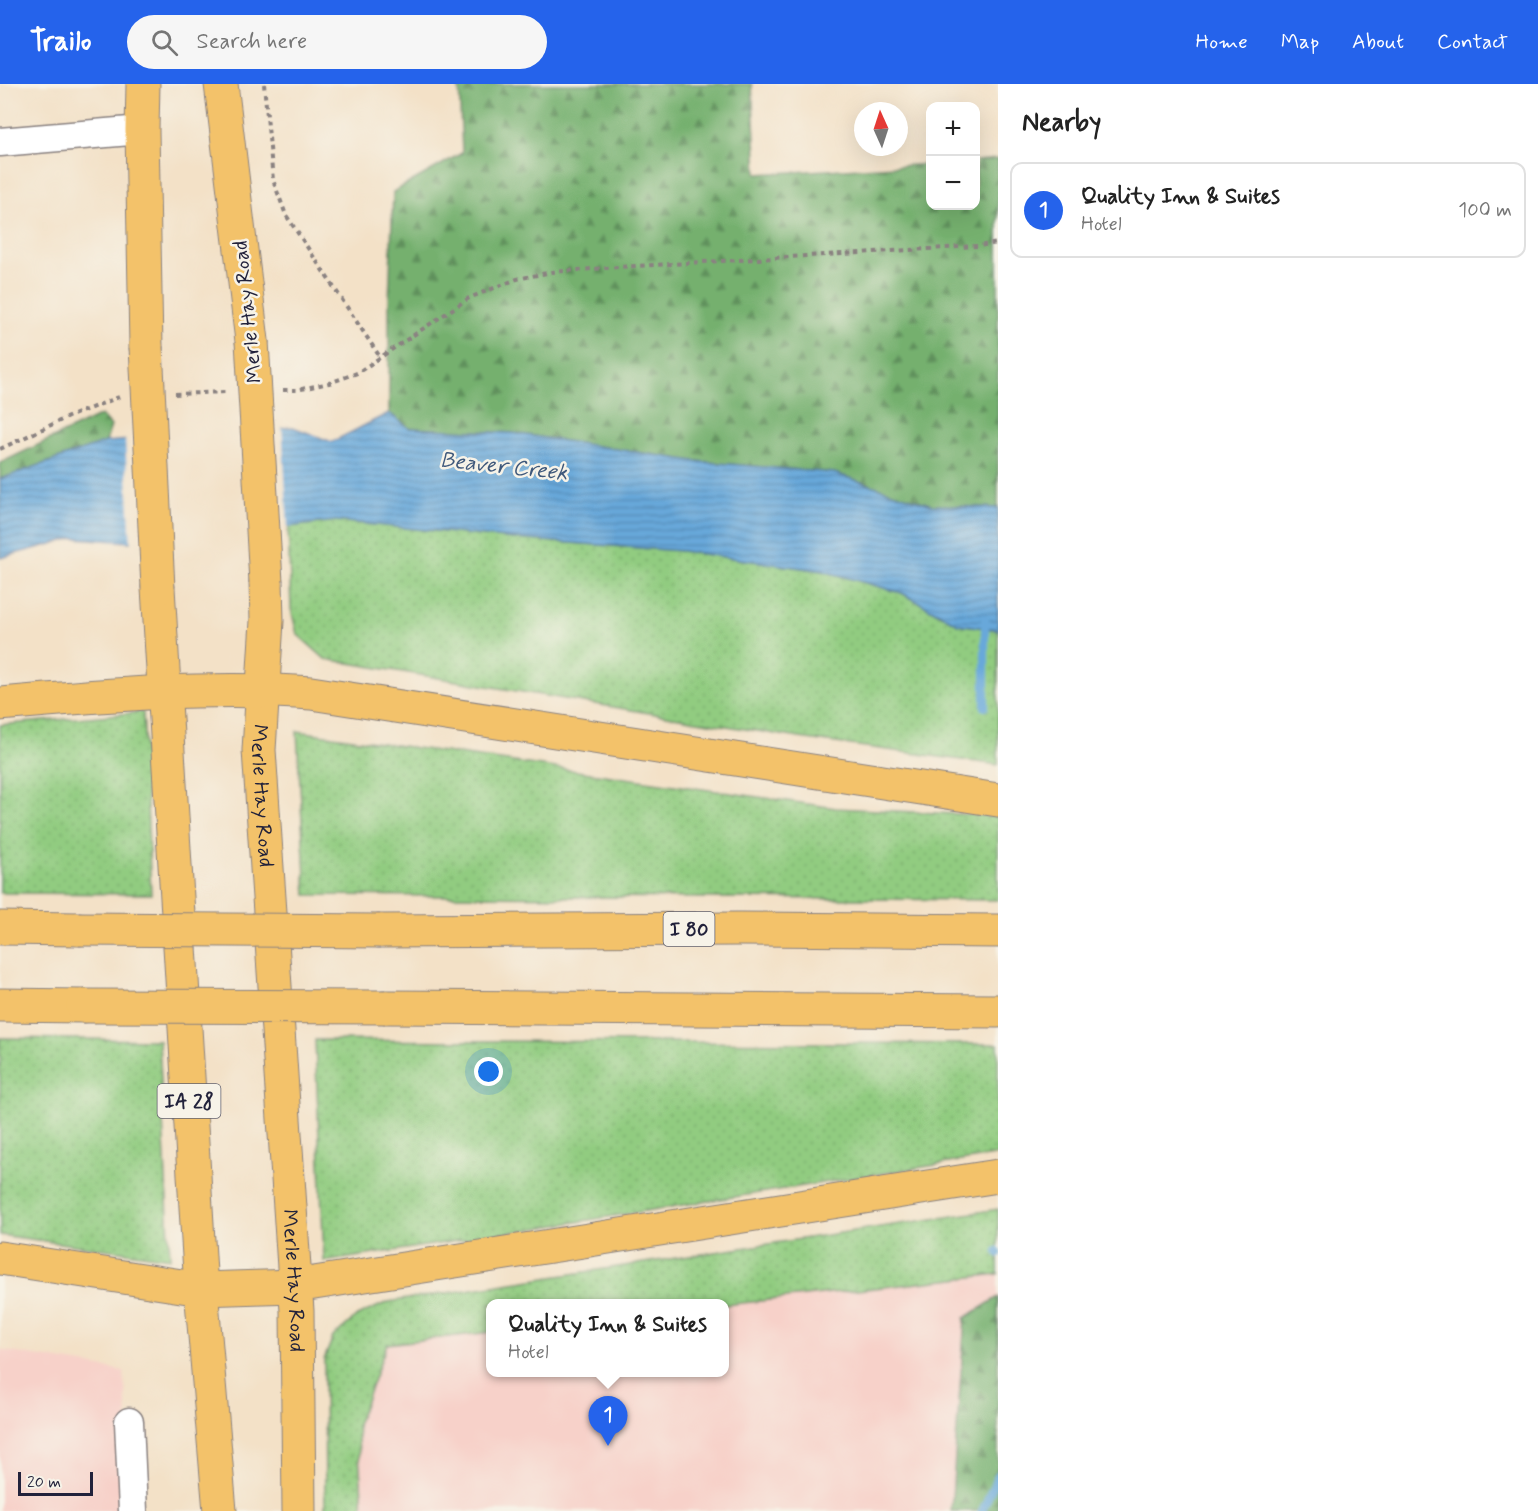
<!DOCTYPE html>
<html lang="en">
<head>
<meta charset="utf-8">
<style>
  :root { --surface:#fff; --page:#f6f6f6; --text:#222; --muted:#767676; --line:#e0e0e0; --accent:#2563eb }
  body { margin:0; font-family:Mynerve,sans-serif; background:var(--page); color:var(--text) }
  .controls { position:absolute; right:18px; top:18px; display:grid; overflow:hidden; border-radius:12px; box-shadow:0 6px 24px #0002 }
  .controls button { width:54px; height:54px; display:grid; place-items:center; padding:0; border:0; border-bottom:2px solid var(--line); background:var(--surface); color:var(--text); font:30px sans-serif }
  .compass { position:absolute; left:854px; top:18px; width:54px; height:54px; border-radius:50%; background:var(--surface); box-shadow:0 6px 24px #0002; rotate:357deg }
  .scale { position:absolute; left:18px; bottom:15px; width:75px; box-sizing:border-box; padding-left:6px; border:3px solid #22223b; border-top:0; font-size:16px; line-height:21px; white-space:nowrap; color:#22223b; -webkit-text-stroke:4px #f7f3e8; paint-order:stroke }
  .you { position:absolute; left:489px; top:988px; width:21px; height:21px; margin:-15px; border:4px solid #fff; border-radius:50%; background:#1a73e8; box-shadow:0 0 0 9px #1a73e833 }
  .badge { display:grid; place-items:center; width:39px; height:39px; border-radius:50%; background:var(--accent); color:#fff; font-size:20px; font-weight:700 }
  .pin { position:absolute; translate:-50% -50px; filter:drop-shadow(0 2px 3px #0008) }
  .pin::after { content:''; position:absolute; top:32px; width:21px; height:18px; background:inherit; clip-path:polygon(0 0,100% 0,50% 100%) }
  .popup { position:absolute; left:486px; top:1215px; width:243px; height:78px; box-sizing:border-box; display:grid; place-content:center; border-radius:12px; background:var(--surface); filter:drop-shadow(0 2px 4px #0005); font-size:20px; white-space:nowrap; color:var(--muted) }
  .popup b { font-size:22px; color:var(--text) }
  .popup::after { content:''; position:absolute; left:50%; top:100%; margin-left:-12px; border:12px solid transparent; border-top-color:var(--surface) }
  .list { margin:0; padding:0; list-style:none }
  h2 { display:flex; justify-content:space-between; align-items:center; height:78px; margin:0; padding:0 24px; font-size:26px }
  h2 small { font-size:20px; font-weight:400; color:var(--muted) }
  .list li { display:grid; grid-template-columns:39px 1fr auto; gap:18px; align-items:center; box-sizing:border-box; height:96px; margin:0 12px 12px; padding:0 12px; border:2px solid var(--line); border-radius:12px }
  .list b { display:block; font-size:22px; white-space:nowrap }
  .list p { margin:0; font-size:20px; white-space:nowrap; color:var(--muted) }
  .list em { font-size:20px; font-style:normal; color:var(--muted) }
  .icon { flex:none; width:33px; height:33px; fill:none; stroke:currentColor; stroke-width:2; stroke-linecap:round; stroke-linejoin:round }
  .map { position:relative; flex:none; width:998px; height:1427px; overflow:hidden }
  header { display:flex; align-items:center; gap:36px; box-sizing:border-box; height:84px; padding:0 30px; background:var(--accent); color:#fff }
  header strong { font-size:28px }
  nav { display:flex; gap:33px; margin-inline-start:auto; font-size:21px }
  .search { width:420px; height:54px; background:var(--page); display:flex; align-items:center; gap:15px; box-sizing:border-box; padding:0 21px; border-radius:33px; color:var(--muted); font-size:22px }
  main { display:flex }
  aside { flex:1; background:var(--surface) }
  .map>svg:first-child { display:block }
</style>
</head>
<body>
<header>
<strong>Trailo</strong>
<div class="search"><svg class="icon" aria-label="search" viewBox="0 0 24 24"><circle cx="10" cy="10" r="6"/><path d="M15 15l6 6"/></svg>Search here</div>
<nav><a>Home</a><a>Map</a><a>About</a><a>Contact</a></nav>
</header>
<main>
<div class="map">
<svg width="998" height="1427" viewBox="0 0 998 1427">
  <defs>
    <pattern id="grass-dots" width="8" height="8" patternUnits="userSpaceOnUse" patternTransform="scale(1.5)"><rect width="8" height="8" fill="#91cc80"/><path d="M2 2h.1M6 6h.1" fill="none" stroke="#7daf70" stroke-width="1.8" stroke-linecap="round"/></pattern>
    <pattern id="forest-firs" width="22" height="20" patternUnits="userSpaceOnUse" patternTransform="scale(1.5)"><rect width="22" height="20" fill="#74b06e"/><path d="M5 1l3.5 6h-7zM16 11l3.5 6h-7z" fill="#5f8f5c"/></pattern>
    <pattern id="water-rules" width="6" height="5" patternUnits="userSpaceOnUse" patternTransform="scale(1.5)"><rect width="6" height="5" fill="#67a8da"/><path d="M0 2.5h6" fill="none" stroke="#5488b2"/></pattern>
  </defs>
  <rect width="100%" height="100%" fill="#f7f3e8"/>
  <filter id="ink" filterUnits="userSpaceOnUse"><feTurbulence type="fractalNoise" baseFrequency=".0167" numOctaves="2"/><feDisplacementMap in="SourceGraphic" scale="12" xChannelSelector="R" yChannelSelector="G"/><feConvolveMatrix kernelMatrix="1 2 1 2 8 2 1 2 1" color-interpolation-filters="sRGB"/></filter>
  <filter id="wash" filterUnits="userSpaceOnUse"><feTurbulence type="fractalNoise" baseFrequency=".008" numOctaves="4" result="noise"/><feDisplacementMap in="SourceGraphic" scale="24" xChannelSelector="R" yChannelSelector="G"/><feGaussianBlur stdDeviation="1.35" result="paint"/><feColorMatrix in="noise" values="0 0 0 0 0 0 0 0 0 0 0 0 0 0 0 0 0 1.4 0 .05"/><feComposite in="paint" operator="in"/></filter>
  <g filter="url(#wash)">
    <rect width="100%" height="100%" fill="#f3e1c7"/>
    <!-- built -->
    <g fill="#f7d1c9">
      <path d="M998 1190V1298L948 1427H363L357 1341 386 1260 491 1248V1288H725V1221Z"/>
      <path d="M0 1266 124 1287 133 1427H0Z"/>
    </g>
    <!-- grass -->
    <g fill="url(#grass-dots)" stroke="#5a775e" stroke-width="1.5">
      <path d="M336 437 515 455 682 467 823 487 902 509 958 540 998 546V681L799 654 325 575 297 550 291 525 288 443Z"/>
      <path d="M143 628 151 810 0 809V641Z"/>
      <path d="M297 647 836 724 977 731 998 733V816L306 811Z"/>
      <path d="M0 954 159 956 170 1174 0 1151Z"/>
      <path d="M315 956 998 960V1071L324 1178Z"/>
      <path d="M998 1125V1190L725 1221V1220H491V1248L387 1260 357 1341 363 1427H325L324 1276 333 1253 357 1232 388 1218Z"/>
    </g>
    <!-- forest -->
    <g fill="url(#forest-firs)" stroke="#4b6954" stroke-width="1.5">
      <path d="M459 0H752L757 90 930 80V122H975L976 77 998 75V424L932 421 834 389 694 377 513 349 409 344 389 329V218L393 108 462 69Z"/>
      <path d="M101 331 111 342 106 358 0 395V379Z"/>
      <path d="M998 1213V1427H951L965 1234Z"/>
    </g>
    <!-- water -->
    <path fill="url(#water-rules)" stroke="#44658a" stroke-width="1.5" d="M389 329 409 344 513 349 694 377 834 389 932 421 998 424V546L958 540 902 509 823 487 682 467 515 455 336 437 288 443 131 458 74 454 0 474V395L106 358 293 343 332 358Z"/>
    <!-- pier -->
    <path fill="#f3e1c7" d="M282 341 288 446 131 461 125 354Z"/>
    <g fill="none" stroke-linecap="round" stroke-linejoin="round">
      <!-- stream -->
      <g stroke="#67a8da" stroke-width="8">
        <path d="M985 535V623"/>
        <path d="M997 1167 998 1169"/>
        <path d="M982 1427 998 1391"/>
      </g>
    </g>
  </g>
  <g filter="url(#ink)">
    <g fill="none" stroke-linecap="round" stroke-linejoin="round">
      <defs>
        <g id="minor">
          <path d="M0 58 142 46"/>
          <path d="M129 1338 133 1427"/>
        </g>
        <g id="major">
          <path d="M143 0 142 46 146 263"/>
          <path d="M221 0 252 257"/>
          <path id="s1" d="M266 498 267 537 259 666 297 1227 299 1427"/>
          <path d="M158 504 201 1205 220 1427"/>
        </g>
        <g id="highway">
          <path d="M0 620C104 611 207 602 311 609L998 716"/>
          <path d="M0 844 79 845"/>
          <path d="M380 847 740 845 998 847"/>
          <path d="M0 921 83 922"/>
          <path d="M385 923 998 927"/>
          <path d="M0 1174 201 1205 295 1202 998 1092"/>
        </g>
      </defs>
      <!-- minor casing -->
      <use href="#minor" stroke="#8a8281" stroke-width="31"/>
      <!-- major casing -->
      <use href="#major" stroke="#8a8281" stroke-width="35"/>
      <!-- highway casing -->
      <use href="#highway" stroke="#8a8281" stroke-width="35"/>
      <!-- path -->
      <g stroke="#8a8281" stroke-width="4" stroke-dasharray="4.5 4.5" stroke-linecap="butt">
        <path d="M264 0 273 96 286 131 380 273"/>
        <path d="M283 306H297L329 299 357 289 469 214 517 195 552 188 619 183 978 162 998 159"/>
        <path d="M175 310 227 308"/>
        <path d="M0 365 68 333 119 313"/>
      </g>
      <!-- minor -->
      <use href="#minor" stroke="#fff" stroke-width="28"/>
      <!-- major -->
      <use href="#major" stroke="#f3c26a" stroke-width="33"/>
      <!-- highway -->
      <use href="#highway" stroke="#f3c26a" stroke-width="33"/>
      <defs>
        <g id="major-bridge">
          <path d="M252 257 266 498"/>
          <path d="M146 263 158 504"/>
        </g>
        <g id="highway-bridge">
          <path d="M79 845 380 847"/>
          <path d="M83 922 385 923"/>
        </g>
      </defs>
      <!-- major-bridge casing -->
      <use href="#major-bridge" stroke="#8a8281" stroke-width="35" stroke-linecap="butt"/>
      <!-- highway-bridge casing -->
      <use href="#highway-bridge" stroke="#8a8281" stroke-width="35" stroke-linecap="butt"/>
      <!-- major-bridge -->
      <use href="#major-bridge" stroke="#f3c26a" stroke-width="33"/>
      <!-- highway-bridge -->
      <use href="#highway-bridge" stroke="#f3c26a" stroke-width="33"/>
    </g>
  </g>
  <g text-anchor="middle" stroke-width="5" stroke-linejoin="round" paint-order="stroke">
    <!-- shield labels -->
    <g fill="#f7f3e8" stroke="#62616f" stroke-width="1.5">
      <rect x="663.5" y="828" width="51" height="34" rx="4.5"/>
      <rect x="157.5" y="1000" width="63" height="34" rx="4.5"/>
    </g>
    <g font-size="20" font-weight="bold" fill="#22223b">
      <text x="689" y="852">I 80</text>
      <text x="189" y="1024">IA 28</text>
    </g>
    <!-- street labels -->
    <g font-size="21" fill="#22223b" stroke="#f7f3e8">
      <text transform="translate(247 228) rotate(-96)" y="7">Merle Hay Road</text>
      <text dy="7" stroke="none"><textPath href="#s1" startOffset="214">Merle Hay Road</textPath></text>
      <text dy="7" stroke="none"><textPath href="#s1" startOffset="700">Merle Hay Road</textPath></text>
    </g>
    <!-- water labels -->
    <g font-size="22" font-style="italic" fill="#3e587b" stroke="#f7f3e8">
      <text transform="translate(504 381) rotate(6)" y="8">Beaver Creek</text>
    </g>
  </g>
</svg>
<div class="controls">
<button>+</button>
<button>−</button>
</div>
<svg class="compass" viewBox="-18 -18 36 36"><path d="M0-13l5 13h-10z" fill="#e53935"/><path d="M0 13l5-13h-10z" fill="#767676"/></svg>
<div class="scale">20 m</div>
<div class="you"></div>
<div class="pin badge" style="left:608px;top:1362px">1</div>
<div class="popup"><b>Quality Inn &amp; Suites</b>Hotel</div>
</div>
<aside>
<h2>Nearby<small></small></h2>
<ul class="list">
<li><span class="badge">1</span><div><b>Quality Inn &amp; Suites</b><p>Hotel</p></div><em>100 m</em></li>
</ul>
</aside>
</main>
</body>
</html>
